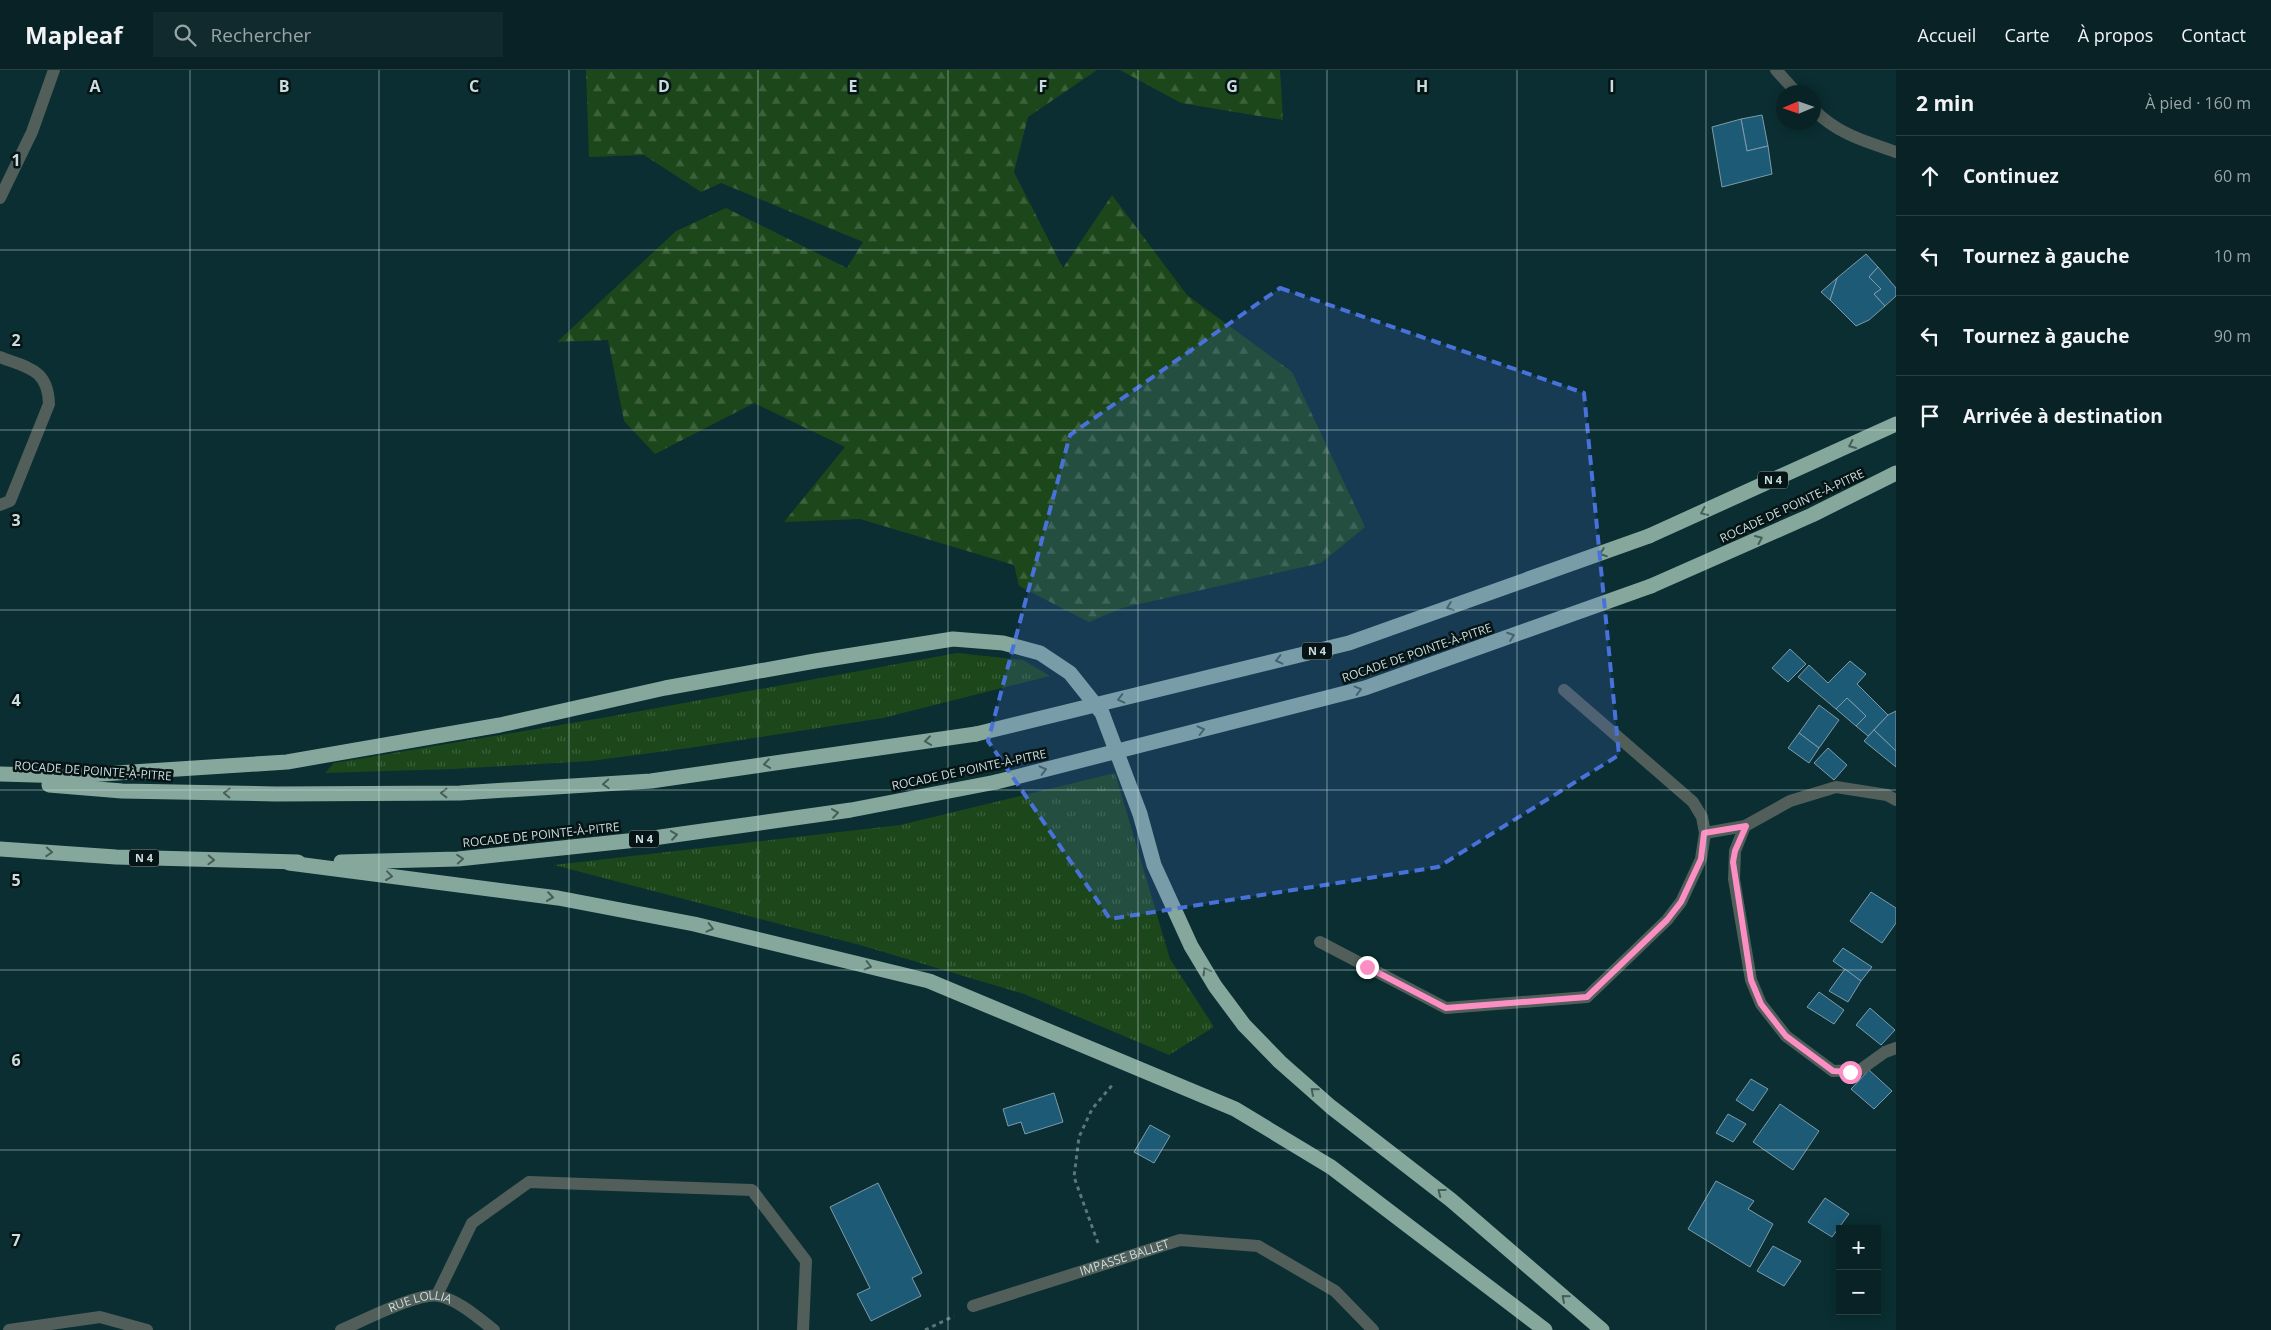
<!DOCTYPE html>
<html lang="fr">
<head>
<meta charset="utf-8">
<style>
  :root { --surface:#082225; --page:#112a2d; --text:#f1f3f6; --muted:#98a4a7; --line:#293f42 }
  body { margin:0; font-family:"Open Sans",sans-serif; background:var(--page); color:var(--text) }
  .controls { position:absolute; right:15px; bottom:15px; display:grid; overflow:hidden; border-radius:0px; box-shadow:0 2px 12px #0003 }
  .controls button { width:45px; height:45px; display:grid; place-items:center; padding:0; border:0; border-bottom:1px solid var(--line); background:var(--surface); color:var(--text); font:25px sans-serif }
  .compass { position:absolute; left:1776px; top:15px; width:45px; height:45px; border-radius:50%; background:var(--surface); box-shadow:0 2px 12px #0003; rotate:268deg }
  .stop { position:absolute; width:15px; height:15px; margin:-11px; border:4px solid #fb8fc4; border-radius:50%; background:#fff }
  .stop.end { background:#fb8fc4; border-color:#fff; box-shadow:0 1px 5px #0008 }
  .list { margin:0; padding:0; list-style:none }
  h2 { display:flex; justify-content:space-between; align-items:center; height:65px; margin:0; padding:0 20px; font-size:21px }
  h2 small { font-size:16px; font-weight:400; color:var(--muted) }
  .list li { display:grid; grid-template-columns:32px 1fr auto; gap:15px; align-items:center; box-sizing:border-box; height:80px; padding:0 20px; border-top:1px solid var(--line) }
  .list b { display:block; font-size:19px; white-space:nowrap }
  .list em { font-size:16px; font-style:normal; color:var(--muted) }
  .icon { flex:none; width:28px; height:28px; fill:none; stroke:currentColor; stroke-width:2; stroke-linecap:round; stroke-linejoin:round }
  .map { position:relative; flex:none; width:1896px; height:1260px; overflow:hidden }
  header { display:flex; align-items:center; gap:30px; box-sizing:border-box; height:70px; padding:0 25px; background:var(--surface); border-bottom:1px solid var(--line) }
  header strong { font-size:24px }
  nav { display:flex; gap:28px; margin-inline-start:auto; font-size:18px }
  .search { width:350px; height:45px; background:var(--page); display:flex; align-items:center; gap:12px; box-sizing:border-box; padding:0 18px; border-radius:0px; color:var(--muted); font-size:19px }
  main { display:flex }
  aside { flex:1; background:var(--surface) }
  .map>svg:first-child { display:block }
</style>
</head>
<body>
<header>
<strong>Mapleaf</strong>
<div class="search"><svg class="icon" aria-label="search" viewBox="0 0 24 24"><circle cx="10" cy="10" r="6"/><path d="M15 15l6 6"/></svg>Rechercher</div>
<nav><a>Accueil</a><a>Carte</a><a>À propos</a><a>Contact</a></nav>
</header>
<main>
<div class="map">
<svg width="1896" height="1260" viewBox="0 0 1896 1260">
  <defs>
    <pattern id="grass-tufts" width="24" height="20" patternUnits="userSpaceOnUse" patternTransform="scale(1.25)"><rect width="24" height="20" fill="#1c471a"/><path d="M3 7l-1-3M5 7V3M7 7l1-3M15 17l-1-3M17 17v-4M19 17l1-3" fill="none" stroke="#3c613b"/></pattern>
    <pattern id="forest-firs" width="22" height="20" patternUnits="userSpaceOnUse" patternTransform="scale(1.25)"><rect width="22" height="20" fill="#1c471a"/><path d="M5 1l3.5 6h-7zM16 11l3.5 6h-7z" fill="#3c613b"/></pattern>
  </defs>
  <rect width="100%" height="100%" fill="#0a2e31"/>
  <!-- grass -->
  <g fill="url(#grass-tufts)">
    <path d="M957 583 1023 590 1050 606 883 648 689 678 591 691 453 699 325 703 334 693 613 646Z"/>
    <path d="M1115 703 1170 889 1214 957 1169 985 1024 924 860 875 554 795 900 755Z"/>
  </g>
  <!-- forest -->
  <g fill="url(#forest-firs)">
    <path d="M586 0H1097L1028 47 1014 102 1063 198 1112 125 1187 225 1292 302 1365 457 1321 493 1122 538 1089 552 1019 516 1014 495 860 449 784 452 845 377 754 333 655 384 624 351 608 270 557 272 676 161 726 138 847 198 863 172 721 113 701 122 644 85 589 87Z"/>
    <path d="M1120 0H1280L1283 50 1181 33Z"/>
  </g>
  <!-- building -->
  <g fill="#1d5a76" stroke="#7e9bab">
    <path d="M1762 45 1768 76 1747 81 1741 49Z"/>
    <path d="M1741 49 1747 81 1768 76 1772 104 1722 117 1712 57Z"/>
    <path d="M1866 184 1878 197 1869 207 1881 219 1874 224 1885 236 1869 250 1856 256 1830 230 1837 208Z"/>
    <path d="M1878 197 1896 218V226L1885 236 1874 224 1881 219 1869 207Z"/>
    <path d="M1837 208 1830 230 1821 222Z"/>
    <path d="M1790 579 1806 594 1788 612 1772 598Z"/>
    <path d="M1850 591 1866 604 1857 614 1888 645 1868 666 1856 656 1866 646 1847 628 1836 639 1798 607 1809 595 1828 613Z"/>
    <path d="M1847 628 1866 646 1856 656 1836 639Z"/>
    <path d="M1819 635 1839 650 1819 678 1799 663Z"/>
    <path d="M1896 641V681L1874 660 1888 645Z"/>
    <path d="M1874 660 1896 681V697L1864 671Z"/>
    <path d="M1799 663 1819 678 1809 693 1788 678Z"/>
    <path d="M1828 678 1847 695 1834 710 1814 693Z"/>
    <path d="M1871 822 1896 838V853L1882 873 1850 851Z"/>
    <path d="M1843 878 1872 897 1861 911 1833 891Z"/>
    <path d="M1845 899 1861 911 1848 932 1829 921Z"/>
    <path d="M1819 922 1844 940 1834 954 1807 937Z"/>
    <path d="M1870 938 1895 960 1881 975 1856 955Z"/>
    <path d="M1869 1000 1892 1021 1874 1039 1851 1019Z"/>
    <path d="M1751 1009 1768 1019 1753 1041 1736 1030Z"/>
    <path d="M1054 1023 1063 1052 1025 1064 1021 1052 1008 1056 1003 1039Z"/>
    <path d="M1780 1034 1819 1061 1793 1100 1753 1072Z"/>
    <path d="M1728 1044 1746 1054 1733 1072 1716 1063Z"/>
    <path d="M1150 1055 1170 1066 1154 1093 1134 1082Z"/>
    <path d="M1716 1111 1754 1131 1748 1139 1773 1154 1750 1197 1688 1159Z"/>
    <path d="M878 1113 922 1203 912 1208 921 1226 871 1251 857 1224 870 1218 830 1137Z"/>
    <path d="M1825 1128 1849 1144 1832 1167 1808 1152Z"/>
    <path d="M1773 1176 1801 1191 1784 1216 1757 1201Z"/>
  </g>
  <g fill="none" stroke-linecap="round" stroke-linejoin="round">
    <!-- path -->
    <g stroke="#5a7779" stroke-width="3" stroke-dasharray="4 4" stroke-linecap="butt">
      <path d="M1098 1173 1074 1107 1079 1067 1092 1039 1114 1013"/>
      <path d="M925 1260 954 1246"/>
    </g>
    <!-- minor -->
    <g stroke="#515e59" stroke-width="12">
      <path d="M1776 0 1796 22"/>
      <path d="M1814 40C1838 64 1864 71 1896 82"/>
      <path d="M0 128 32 62 54 0"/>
      <path d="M0 287C28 298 48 299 49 334L10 431 0 435"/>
      <path d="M1745 756 1735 781 1734 809 1751 910 1761 934 1786 966 1833 1001 1860 1000 1885 982 1896 978"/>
      <path d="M1705 763 1745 756 1790 731 1836 717 1887 725 1896 730"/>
      <path d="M1320 872 1446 938 1587 927 1667 850 1681 832 1701 789 1705 763 1702 747 1693 732 1564 620"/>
      <path d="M437 1225 472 1153 529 1112 752 1120 806 1191 803 1260"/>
      <path id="s1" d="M973 1236 1180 1170 1258 1176 1335 1221 1373 1260"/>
      <path d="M9 1260 100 1247 147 1260"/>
      <path id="s2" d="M341 1260C361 1252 420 1221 439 1226 460 1231 477 1247 494 1260"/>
    </g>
    <!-- highway -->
    <g stroke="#86a89c" stroke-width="15">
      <path d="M1649 466 1896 354"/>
      <path d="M1651 516 1812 445 1896 403"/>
      <path d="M0 704 70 706 287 692 500 655 665 618 815 591 953 569 1003 573 1040 583 1070 603 1102 643 1140 744 1154 795 1191 876 1215 916 1244 955 1280 992 1331 1037 1451 1130 1602 1260"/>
      <path d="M49 715 122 721 276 724 460 723 651 711 976 664"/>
      <path d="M0 779 116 787 298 792"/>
      <path d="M341 792 458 789 646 769 851 740 996 712"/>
      <path d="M289 793 558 828 694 854 929 911 1235 1039 1331 1097 1545 1260"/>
    </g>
    <!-- highway-bridge -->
    <g stroke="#86a89c" stroke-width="15">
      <path d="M976 664 1349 573 1649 466"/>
      <path d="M996 712 1365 618 1651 516"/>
    </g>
  </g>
  <!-- one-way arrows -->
  <defs><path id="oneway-chevron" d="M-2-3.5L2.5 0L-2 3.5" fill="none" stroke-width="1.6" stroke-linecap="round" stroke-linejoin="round" transform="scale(1.25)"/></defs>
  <g stroke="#465e58">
    <use href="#oneway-chevron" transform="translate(1852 375) rotate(156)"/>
    <use href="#oneway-chevron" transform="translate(1704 442) rotate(156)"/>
    <use href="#oneway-chevron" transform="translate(1759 469) rotate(-24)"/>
    <use href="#oneway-chevron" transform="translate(1603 483) rotate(160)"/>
    <use href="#oneway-chevron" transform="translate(1450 537) rotate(160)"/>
    <use href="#oneway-chevron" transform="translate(1511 566) rotate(-20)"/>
    <use href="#oneway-chevron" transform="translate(1279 590) rotate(166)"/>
    <use href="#oneway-chevron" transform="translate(1358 620) rotate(-15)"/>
    <use href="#oneway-chevron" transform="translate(1121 629) rotate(166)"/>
    <use href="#oneway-chevron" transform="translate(1201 660) rotate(-14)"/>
    <use href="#oneway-chevron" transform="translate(928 671) rotate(172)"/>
    <use href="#oneway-chevron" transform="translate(767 694) rotate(172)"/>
    <use href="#oneway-chevron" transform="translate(1043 700) rotate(-14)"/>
    <use href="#oneway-chevron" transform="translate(606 714) rotate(177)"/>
    <use href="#oneway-chevron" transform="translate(227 723) rotate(-179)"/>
    <use href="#oneway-chevron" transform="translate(444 723) rotate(180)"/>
    <use href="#oneway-chevron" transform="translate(835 743) rotate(-8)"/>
    <use href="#oneway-chevron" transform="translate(674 765) rotate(-8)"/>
    <use href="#oneway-chevron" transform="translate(49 782) rotate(4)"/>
    <use href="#oneway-chevron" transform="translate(460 789) rotate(-4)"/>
    <use href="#oneway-chevron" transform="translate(211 790) rotate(2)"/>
    <use href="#oneway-chevron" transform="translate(389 806) rotate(7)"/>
    <use href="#oneway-chevron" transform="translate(550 827) rotate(8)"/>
    <use href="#oneway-chevron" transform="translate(710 858) rotate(14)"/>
    <use href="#oneway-chevron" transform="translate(868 896) rotate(14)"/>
    <use href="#oneway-chevron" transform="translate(1206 901) rotate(-121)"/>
    <use href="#oneway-chevron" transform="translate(1314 1021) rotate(-139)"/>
    <use href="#oneway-chevron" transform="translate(1441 1122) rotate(-142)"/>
    <use href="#oneway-chevron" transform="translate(1565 1228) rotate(-139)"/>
  </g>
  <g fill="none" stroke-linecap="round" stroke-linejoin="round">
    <!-- route -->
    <path stroke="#fb8fc4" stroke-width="6" d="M1367 897 1446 938 1587 927 1667 850 1681 832 1701 789 1704 763 1746 756 1735 781 1733 792 1751 910 1761 934 1786 966 1798 975 1833 1001 1850 1002"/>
  </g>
  <!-- marked area -->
  <path fill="#4872da" fill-opacity="0.2" stroke="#4872da" stroke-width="4" stroke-dasharray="10 6" stroke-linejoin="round" d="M1280 218 1584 323 1619 685 1438 797 1110 849 988 671 1070 365Z"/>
  <!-- grid -->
  <path fill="none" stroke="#caddde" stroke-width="1" stroke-opacity="0.55" d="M190 0V1260M379 0V1260M569 0V1260M758 0V1260M948 0V1260M1138 0V1260M1327 0V1260M1517 0V1260M1706 0V1260M0 180H1896M0 360H1896M0 540H1896M0 720H1896M0 900H1896M0 1080H1896"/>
  <g text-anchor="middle" stroke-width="5" stroke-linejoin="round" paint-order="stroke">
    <!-- shield labels -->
    <g fill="#061415" stroke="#8fa1a2" stroke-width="1">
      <rect x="1758" y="401.5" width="30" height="17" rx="4"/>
      <rect x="1302" y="572.5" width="30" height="17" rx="4"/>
      <rect x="629" y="760.5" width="30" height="17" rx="4"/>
      <rect x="129" y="779.5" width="30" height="17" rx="4"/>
    </g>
    <g font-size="11" font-weight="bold" fill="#caddde">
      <text x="1773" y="414">N 4</text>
      <text x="1317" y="585">N 4</text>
      <text x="644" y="773">N 4</text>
      <text x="144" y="792">N 4</text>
    </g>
    <!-- street labels -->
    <g font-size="12" fill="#caddde" stroke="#061415">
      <text transform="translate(1792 436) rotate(-25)" y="4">ROCADE DE POINTE-À-PITRE</text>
      <text transform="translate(1417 583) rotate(-19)" y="4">ROCADE DE POINTE-À-PITRE</text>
      <text transform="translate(969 700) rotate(-12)" y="4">ROCADE DE POINTE-À-PITRE</text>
      <text transform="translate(93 701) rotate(4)" y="4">ROCADE DE POINTE-À-PITRE</text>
      <text transform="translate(541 765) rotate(-6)" y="4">ROCADE DE POINTE-À-PITRE</text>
      <text dy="4" stroke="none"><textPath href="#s1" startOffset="159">IMPASSE BALLET</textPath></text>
      <text dy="4" stroke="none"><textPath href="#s2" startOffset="85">RUE LOLLIA</textPath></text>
    </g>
  </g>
  <g font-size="16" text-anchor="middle" font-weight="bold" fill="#caddde" stroke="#061415" stroke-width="5" stroke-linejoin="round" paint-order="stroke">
    <text x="95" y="22">A</text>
    <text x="284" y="22">B</text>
    <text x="474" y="22">C</text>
    <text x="664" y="22">D</text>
    <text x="853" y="22">E</text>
    <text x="1043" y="22">F</text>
    <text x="1232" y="22">G</text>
    <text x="1422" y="22">H</text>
    <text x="1612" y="22">I</text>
    <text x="16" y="96">1</text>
    <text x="16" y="276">2</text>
    <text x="16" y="456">3</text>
    <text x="16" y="636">4</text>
    <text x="16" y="816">5</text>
    <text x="16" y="996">6</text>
    <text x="16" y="1176">7</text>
  </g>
</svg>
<div class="controls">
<button>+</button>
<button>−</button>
</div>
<svg class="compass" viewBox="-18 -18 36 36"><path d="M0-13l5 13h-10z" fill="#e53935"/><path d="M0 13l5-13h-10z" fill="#98a4a7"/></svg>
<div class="stop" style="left:1850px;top:1002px"></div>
<div class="stop end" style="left:1367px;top:897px"></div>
</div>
<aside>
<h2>2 min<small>À pied · 160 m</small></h2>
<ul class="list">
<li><svg class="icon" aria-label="ahead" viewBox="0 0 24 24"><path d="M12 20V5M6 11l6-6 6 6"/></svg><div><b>Continuez</b></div><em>60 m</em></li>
<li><svg class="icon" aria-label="left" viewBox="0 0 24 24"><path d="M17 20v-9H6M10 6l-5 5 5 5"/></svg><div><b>Tournez à gauche</b></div><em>10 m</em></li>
<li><svg class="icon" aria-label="left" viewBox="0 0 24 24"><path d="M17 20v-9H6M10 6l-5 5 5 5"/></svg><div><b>Tournez à gauche</b></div><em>90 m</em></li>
<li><svg class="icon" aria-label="arrive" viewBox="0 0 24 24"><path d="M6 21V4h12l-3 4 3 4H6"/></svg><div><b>Arrivée à destination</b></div></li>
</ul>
</aside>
</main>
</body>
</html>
